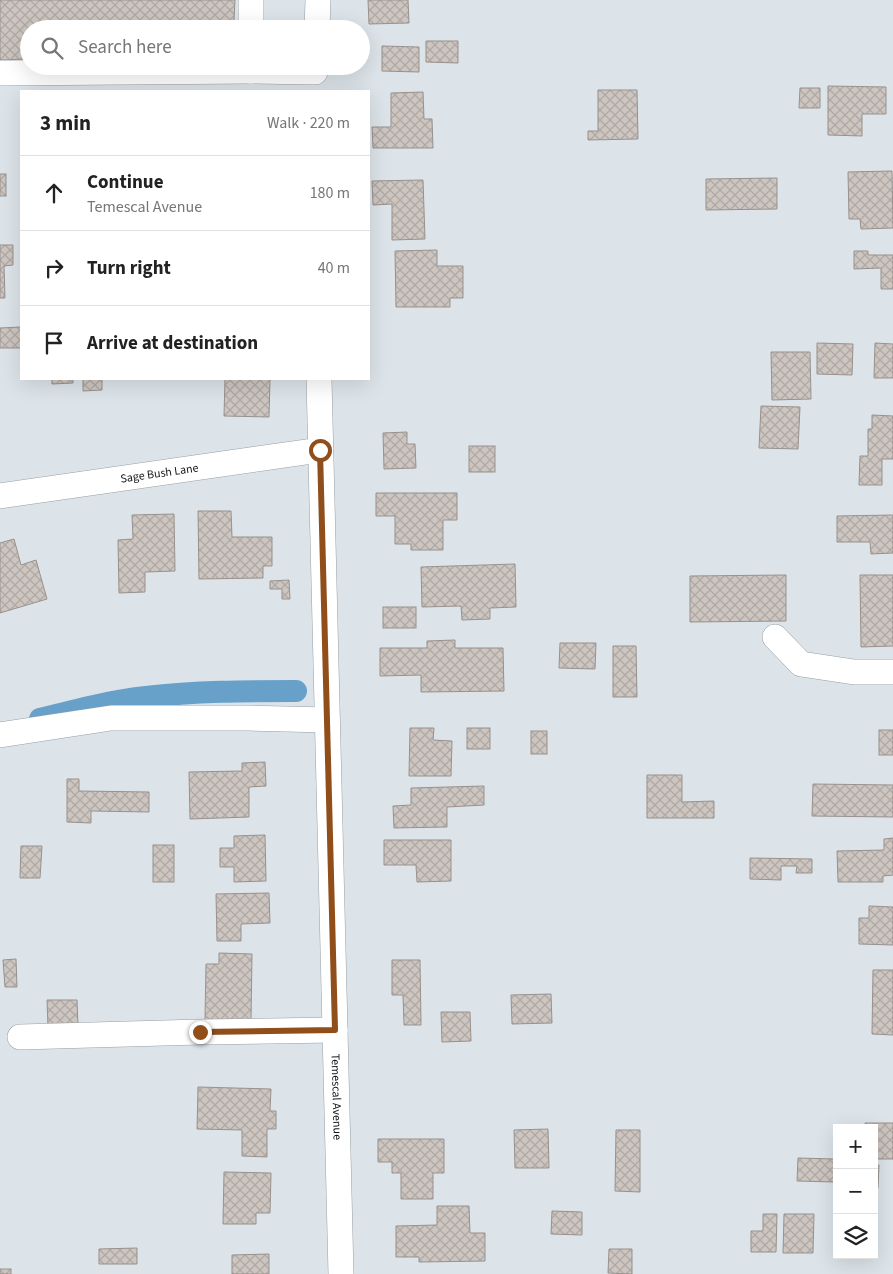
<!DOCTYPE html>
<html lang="en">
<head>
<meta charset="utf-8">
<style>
  :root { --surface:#fff; --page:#f2f2f2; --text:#222; --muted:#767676; --line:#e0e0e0 }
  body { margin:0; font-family:"Source Sans 3",sans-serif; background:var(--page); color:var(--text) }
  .controls { position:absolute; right:15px; bottom:15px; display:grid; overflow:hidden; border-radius:0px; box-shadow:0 5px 20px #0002 }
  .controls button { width:45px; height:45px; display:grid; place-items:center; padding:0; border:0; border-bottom:1px solid var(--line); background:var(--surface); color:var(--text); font:25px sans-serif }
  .stop { position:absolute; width:15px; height:15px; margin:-11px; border:4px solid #8f4e1a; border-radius:50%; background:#fff }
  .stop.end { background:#8f4e1a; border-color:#fff; box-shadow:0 1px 5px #0008 }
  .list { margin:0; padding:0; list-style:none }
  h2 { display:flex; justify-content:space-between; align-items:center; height:65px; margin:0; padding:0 20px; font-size:21px }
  h2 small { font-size:16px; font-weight:400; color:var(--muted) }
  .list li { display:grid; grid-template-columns:32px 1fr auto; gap:15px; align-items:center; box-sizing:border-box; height:75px; padding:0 20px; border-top:1px solid var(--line) }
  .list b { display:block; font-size:19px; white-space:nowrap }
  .list p { margin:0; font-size:16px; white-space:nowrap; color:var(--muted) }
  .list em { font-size:16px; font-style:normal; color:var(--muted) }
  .icon { flex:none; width:28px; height:28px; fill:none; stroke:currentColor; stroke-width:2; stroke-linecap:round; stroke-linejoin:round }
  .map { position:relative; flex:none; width:893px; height:1274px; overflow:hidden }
  .search { position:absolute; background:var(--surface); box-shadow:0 5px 20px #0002; left:20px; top:20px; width:350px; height:55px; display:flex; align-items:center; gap:12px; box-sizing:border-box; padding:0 18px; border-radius:28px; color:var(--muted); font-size:19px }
  .panel { position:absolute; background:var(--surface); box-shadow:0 5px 20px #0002; left:20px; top:90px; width:350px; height:290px; border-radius:0px }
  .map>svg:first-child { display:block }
</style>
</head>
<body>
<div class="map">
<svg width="893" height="1274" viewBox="0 0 893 1274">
  <defs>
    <pattern id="building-cross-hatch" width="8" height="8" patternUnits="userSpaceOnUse" patternTransform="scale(1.25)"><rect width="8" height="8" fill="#cdc5c0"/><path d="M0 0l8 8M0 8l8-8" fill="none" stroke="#afa8a4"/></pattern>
  </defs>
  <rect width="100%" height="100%" fill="#dce4e9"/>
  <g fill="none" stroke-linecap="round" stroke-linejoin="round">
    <!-- canal -->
    <path stroke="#67a1c9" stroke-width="22" d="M40 719C75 710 110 701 146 697 195 691 246 691 296 691"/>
  </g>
  <!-- building -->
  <g fill="url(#building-cross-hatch)" stroke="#98918d">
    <path d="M0 0H235L234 20 228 22V29H29V59L0 60Z"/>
    <path d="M368 0H408L409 23 369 24Z"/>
    <path d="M426 41H458V63L426 62Z"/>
    <path d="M382 46 419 47V72L382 71Z"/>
    <path d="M828 86 886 87V114H862V136L828 135Z"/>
    <path d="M800 88H820V108H799Z"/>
    <path d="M598 90H637L638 139 588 140V131H598Z"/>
    <path d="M423 92 424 119H432L433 148H373L372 127H391V93Z"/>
    <path d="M892 171 893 228 861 229 860 219H849L848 172Z"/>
    <rect x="0" y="174" width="6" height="22"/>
    <path d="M777 178V209L706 210V179Z"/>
    <path d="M423 180 425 239 392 240V204L373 205 372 181Z"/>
    <path d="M0 245H13V265L4 266 5 298H0Z"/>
    <path d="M437 250V266H463V298H450V307H396L395 251Z"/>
    <path d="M854 251H868V255H893V289H881V268L854 269Z"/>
    <path d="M21 327V348H0V328Z"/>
    <path d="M817 343 853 344 852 375 817 374Z"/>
    <path d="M875 343 893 344V378H874Z"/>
    <path d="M771 352H810L811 399 772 400Z"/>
    <path d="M52 379H73V383L52 384Z"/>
    <path d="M83 379H102V390L83 391Z"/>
    <path d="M225 379H270L269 417 224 416Z"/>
    <path d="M761 406 800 407 798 449 759 448Z"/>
    <path d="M872 415 893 416V459H882V485H859L860 456H868V429H872Z"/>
    <path d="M407 432V444H415L416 468 384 469 383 433Z"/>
    <rect x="469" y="446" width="26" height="26"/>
    <path d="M376 493H457V520H443V550H411V544H395V516H376Z"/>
    <path d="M198 511H231L232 537H272V566H263V578L199 579Z"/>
    <path d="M174 514 175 571 145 572V592L119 593 118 540 133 539 132 515Z"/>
    <path d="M893 515V553L871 554 870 542H837V516Z"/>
    <path d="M14 539 21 565 36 560 47 599 0 613V543Z"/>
    <path d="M515 564 516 607 490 608V619L462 620 461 606 422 607 421 567Z"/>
    <path d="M786 575V621L690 622V576Z"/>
    <path d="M860 575H893V646L861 647Z"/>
    <path d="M289 580 290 599H282V589H270V581Z"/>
    <rect x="383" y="607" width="33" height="21"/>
    <path d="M455 640V648H503L504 691 421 692V675L380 676V648H427V641Z"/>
    <path d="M560 643H596L595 669 559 668Z"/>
    <path d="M613 646H636L637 697H613Z"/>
    <path d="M410 728H434L433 740 452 741 451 776H409Z"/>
    <rect x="467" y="728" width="23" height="21"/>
    <rect x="879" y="730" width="14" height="25"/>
    <rect x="531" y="731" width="16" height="23"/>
    <path d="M265 762 266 786 249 787V817L190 819 189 772 242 771V763Z"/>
    <path d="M647 775H682V802L714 801V818H647Z"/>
    <path d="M67 779H79V791L149 792V812L91 811V823L67 822Z"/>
    <path d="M813 784 893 785V817L812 816Z"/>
    <path d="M484 786V805L447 807V827L394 828 393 806 411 805V788Z"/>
    <path d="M265 835 266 881 234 882V867H220V848H234V836Z"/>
    <path d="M893 838V875L883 876V882H838L837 851 884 850V839Z"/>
    <path d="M384 840H451V881L417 882 416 865H384Z"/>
    <rect x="153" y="845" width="21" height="37"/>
    <path d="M21 846H42L40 878H20Z"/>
    <path d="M750 858 812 859V873H796L797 866H781V880L750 879Z"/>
    <path d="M269 893 270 923 241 924V941H217L216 894Z"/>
    <path d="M869 906 893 907V945L859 944V918H869Z"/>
    <path d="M219 953 252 954 251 1021 205 1020 206 964H219Z"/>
    <path d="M16 959 17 987H5L3 960Z"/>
    <path d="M392 960H420L421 1025H404L403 995H392Z"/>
    <path d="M873 970H893V1035L872 1034Z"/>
    <path d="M551 994 552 1023 512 1024 511 995Z"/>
    <path d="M47 1000H77L78 1026 48 1027Z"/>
    <path d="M441 1012H470L471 1041 442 1042Z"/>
    <path d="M198 1087 271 1089 270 1111H276V1129H267V1157L242 1156V1130L197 1129Z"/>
    <path d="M865 1123H893V1159H874V1128H865Z"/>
    <path d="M548 1129 549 1168H515L514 1130Z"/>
    <path d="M616 1130H640V1192L615 1191Z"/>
    <path d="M378 1139H444V1173H433V1199H401V1173H392V1162H378Z"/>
    <path d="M798 1158 835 1159 834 1182 797 1181Z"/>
    <path d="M874 1165H879L878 1188H874Z"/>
    <path d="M224 1172 271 1173 270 1213H256V1224H223Z"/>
    <path d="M437 1206H469L470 1233H485V1261L419 1262V1257H396V1226L437 1225Z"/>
    <path d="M552 1211 582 1212V1235L551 1234Z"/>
    <path d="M763 1214H777L776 1252H751V1231H763Z"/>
    <path d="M784 1214H814L813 1253H783Z"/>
    <path d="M137 1248V1264H99V1249Z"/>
    <path d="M609 1249H632V1274L608 1273Z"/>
    <path d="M269 1254V1274H232V1255Z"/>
    <rect x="0" y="1269" width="11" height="5"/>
  </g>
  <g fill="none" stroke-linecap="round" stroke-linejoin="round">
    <defs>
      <g id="minor">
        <path d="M251 0V29"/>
        <path d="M317 29 318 0"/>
        <path d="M251 66V71L315 72"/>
        <path d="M0 73 251 71"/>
        <path id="s1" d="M319 379 341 1274"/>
        <path id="s2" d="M0 496 320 450"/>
        <path d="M775 637 801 664 854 672H893"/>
        <path d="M0 735 111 718H248L327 720"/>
        <path d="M20 1037 200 1032 335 1030"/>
      </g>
    </defs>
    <!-- minor casing -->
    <use href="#minor" stroke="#989fa4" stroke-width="26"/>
    <!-- minor -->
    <use href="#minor" stroke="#fff" stroke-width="25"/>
  </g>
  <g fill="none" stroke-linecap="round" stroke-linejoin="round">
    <!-- route -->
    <path stroke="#8f4e1a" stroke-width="6" d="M200 1032 335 1030 320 450"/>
  </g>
  <g text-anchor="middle" stroke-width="5" stroke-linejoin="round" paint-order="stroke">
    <!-- street labels -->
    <g font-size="12" fill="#111315" stroke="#eaf1f6">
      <text dy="4" stroke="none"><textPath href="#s2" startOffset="161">Sage Bush Lane</textPath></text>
      <text dy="4" stroke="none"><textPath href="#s1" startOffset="718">Temescal Avenue</textPath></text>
    </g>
  </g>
</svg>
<div class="controls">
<button>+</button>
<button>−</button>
<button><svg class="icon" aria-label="layers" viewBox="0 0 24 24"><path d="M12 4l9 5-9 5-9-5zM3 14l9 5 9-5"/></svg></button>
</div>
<div class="stop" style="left:320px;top:450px"></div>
<div class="stop end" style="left:200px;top:1032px"></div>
<div class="search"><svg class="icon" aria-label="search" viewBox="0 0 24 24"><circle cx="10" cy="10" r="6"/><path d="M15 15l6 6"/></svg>Search here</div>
<section class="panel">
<h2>3 min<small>Walk · 220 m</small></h2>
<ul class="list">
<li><svg class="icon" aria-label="ahead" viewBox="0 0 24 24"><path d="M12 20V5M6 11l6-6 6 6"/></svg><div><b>Continue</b><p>Temescal Avenue</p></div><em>180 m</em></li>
<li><svg class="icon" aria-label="right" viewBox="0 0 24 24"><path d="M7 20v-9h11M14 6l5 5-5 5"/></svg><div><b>Turn right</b></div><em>40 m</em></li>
<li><svg class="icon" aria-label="arrive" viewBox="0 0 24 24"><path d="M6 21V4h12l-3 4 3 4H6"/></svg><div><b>Arrive at destination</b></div></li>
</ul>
</section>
</div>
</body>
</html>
